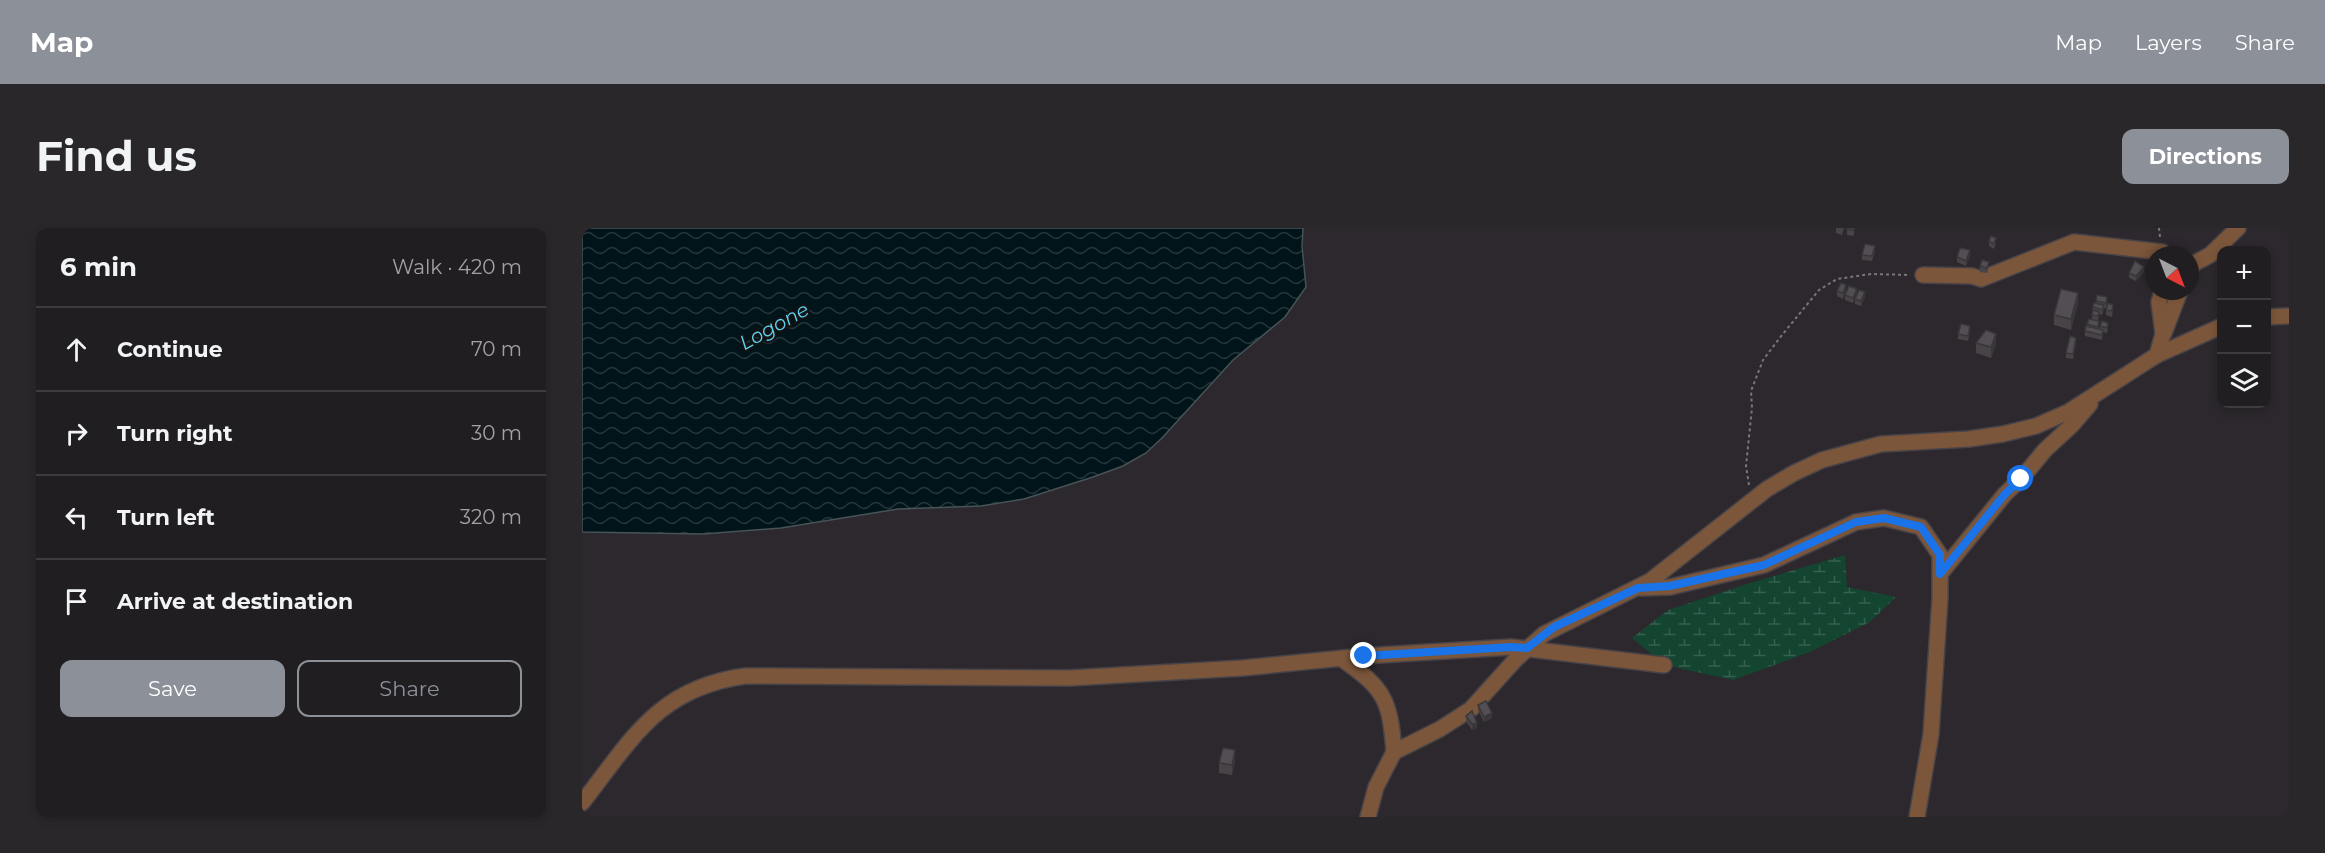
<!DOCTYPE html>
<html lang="en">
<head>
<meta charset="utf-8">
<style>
  :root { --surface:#211e22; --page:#29272a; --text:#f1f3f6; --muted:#a2a2a5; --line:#3e3c40; --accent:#8c9099 }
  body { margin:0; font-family:Montserrat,sans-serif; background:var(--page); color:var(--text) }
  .controls { position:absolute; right:18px; top:18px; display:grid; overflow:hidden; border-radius:12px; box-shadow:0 3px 9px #0003 }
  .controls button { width:54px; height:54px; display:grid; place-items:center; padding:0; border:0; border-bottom:2px solid var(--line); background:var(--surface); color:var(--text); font:30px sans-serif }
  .compass { position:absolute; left:1563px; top:18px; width:54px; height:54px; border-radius:50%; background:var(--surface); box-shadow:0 3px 9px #0003; rotate:138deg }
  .stop { position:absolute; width:18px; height:18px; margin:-14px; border:4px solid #1a73e8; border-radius:50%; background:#fff }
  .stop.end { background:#1a73e8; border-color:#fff; box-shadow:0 2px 6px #0008 }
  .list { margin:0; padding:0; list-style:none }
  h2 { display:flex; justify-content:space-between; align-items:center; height:78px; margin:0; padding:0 24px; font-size:26px }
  h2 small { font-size:20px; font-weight:400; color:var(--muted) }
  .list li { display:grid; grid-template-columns:39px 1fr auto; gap:18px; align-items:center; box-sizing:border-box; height:84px; padding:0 24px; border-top:2px solid var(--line) }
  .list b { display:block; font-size:22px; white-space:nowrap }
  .list em { font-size:20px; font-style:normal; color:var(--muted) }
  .actions { display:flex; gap:12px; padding:18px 24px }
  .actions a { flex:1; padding:14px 0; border:2px solid var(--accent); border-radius:12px; text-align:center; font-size:21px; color:var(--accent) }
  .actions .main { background:var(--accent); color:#fff }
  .icon { flex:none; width:33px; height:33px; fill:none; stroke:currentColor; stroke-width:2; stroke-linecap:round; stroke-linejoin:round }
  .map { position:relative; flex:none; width:1707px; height:589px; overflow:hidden; border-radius:12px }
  header { display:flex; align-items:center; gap:36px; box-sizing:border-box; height:84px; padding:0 30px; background:var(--accent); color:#fff }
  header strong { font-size:28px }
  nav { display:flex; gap:33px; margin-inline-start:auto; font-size:21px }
  .intro { display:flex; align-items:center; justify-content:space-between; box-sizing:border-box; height:144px; padding:0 36px }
  h1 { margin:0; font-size:42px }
  .button { padding:15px 27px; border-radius:12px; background:var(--accent); color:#fff; font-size:21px; font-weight:700 }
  main { display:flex; gap:36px; padding:0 36px }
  aside { flex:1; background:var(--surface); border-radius:12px; box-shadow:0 3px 9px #0003 }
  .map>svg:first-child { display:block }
</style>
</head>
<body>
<header>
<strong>Map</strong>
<nav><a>Map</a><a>Layers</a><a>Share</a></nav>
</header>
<div class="intro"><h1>Find us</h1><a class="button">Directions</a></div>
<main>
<aside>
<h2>6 min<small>Walk · 420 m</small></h2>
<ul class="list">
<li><svg class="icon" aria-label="ahead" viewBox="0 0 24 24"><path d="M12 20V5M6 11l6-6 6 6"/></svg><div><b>Continue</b></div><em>70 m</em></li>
<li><svg class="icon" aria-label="right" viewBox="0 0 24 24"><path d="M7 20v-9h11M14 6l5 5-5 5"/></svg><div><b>Turn right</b></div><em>30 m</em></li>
<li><svg class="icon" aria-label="left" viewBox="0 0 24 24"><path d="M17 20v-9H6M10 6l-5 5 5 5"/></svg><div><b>Turn left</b></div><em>320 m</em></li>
<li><svg class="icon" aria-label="arrive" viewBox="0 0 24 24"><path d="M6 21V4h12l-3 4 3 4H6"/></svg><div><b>Arrive at destination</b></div></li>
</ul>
<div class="actions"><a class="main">Save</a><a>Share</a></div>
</aside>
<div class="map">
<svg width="1707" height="589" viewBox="0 0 1707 589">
  <defs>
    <pattern id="wetland-marsh" width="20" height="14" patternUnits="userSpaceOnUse" patternTransform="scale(1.5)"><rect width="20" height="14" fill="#134531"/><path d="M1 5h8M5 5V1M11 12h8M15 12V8" fill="none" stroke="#36604f"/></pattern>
    <pattern id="water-waves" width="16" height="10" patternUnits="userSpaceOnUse" patternTransform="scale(1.5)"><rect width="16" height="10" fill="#001419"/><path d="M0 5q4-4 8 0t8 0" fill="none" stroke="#25363b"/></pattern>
  </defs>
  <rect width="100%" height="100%" fill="#2c282d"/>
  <!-- wetland -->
  <path fill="url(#wetland-marsh)" d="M1263 327 1265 359 1314 369 1288 394 1228 424 1151 452 1082 437 1050 410 1086 382 1168 355Z"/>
  <!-- water -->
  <path fill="url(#water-waves)" stroke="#465458" stroke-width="1.5" d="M0 0H721L720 18 724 59 703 89 651 132 580 210 564 225 541 238 511 249 442 271 399 278 316 281 199 300 121 306 0 304Z"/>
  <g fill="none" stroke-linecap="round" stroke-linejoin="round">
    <defs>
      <g id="street">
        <path d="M1608 42 1611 36 1628 27 1656 0"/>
        <path d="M1341 47 1390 48 1399 51 1492 14 1580 24 1581 27"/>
        <path d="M1684 89 1707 88"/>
        <path d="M1582 105 1598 63"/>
        <path d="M1575 127 1581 106 1577 74 1580 63"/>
        <path d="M1358 346 1423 266 1439 251 1463 222 1489 198 1508 176"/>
        <path d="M1059 360 1088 359 1182 337 1274 294 1302 290 1339 299 1358 327V370L1349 506 1335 589"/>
        <path d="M760 431C803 461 808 472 812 524"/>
        <path d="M0 575C50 511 76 460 163 448L488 450 661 440 782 428 929 419 1082 437"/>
        <path d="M786 589 794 559 812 524 858 501 889 481 934 431 962 406 1068 353 1185 261 1212 245 1240 232 1299 216 1387 211 1421 206 1454 198 1486 184 1575 127 1640 98"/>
      </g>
    </defs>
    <!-- street casing -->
    <use href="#street" stroke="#474348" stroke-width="18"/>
    <!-- path -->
    <g stroke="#7a777b" stroke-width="2" stroke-dasharray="3 3" stroke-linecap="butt">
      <path d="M1577 0 1578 9"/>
      <path d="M1167 257 1164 238 1170 180 1169 163 1181 132 1200 107 1237 62 1255 51 1289 46 1328 47"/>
    </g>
    <!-- street -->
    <use href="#street" stroke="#7b563a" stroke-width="15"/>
  </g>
  <!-- wall -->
  <g fill="#474347">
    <path d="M1254 0H1262L1260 7 1254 5Z"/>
    <path d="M1265 0H1272V8L1265 7Z"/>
    <path d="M1407 13 1414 15 1412 21 1407 18Z"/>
    <path d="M1293 23 1290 33 1280 32V27Z"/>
    <path d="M1388 28 1384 38 1375 34V29Z"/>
    <path d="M1398 38 1407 39 1405 45 1398 44Z"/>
    <path d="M1562 44 1554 53 1547 50V45Z"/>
    <path d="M1264 62 1261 71 1255 68V63Z"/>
    <path d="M1275 66 1271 75 1263 72V67Z"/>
    <path d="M1283 69 1279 78 1273 76V71Z"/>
    <path d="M1514 73 1525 75 1524 80H1522L1520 87 1517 86 1516 93 1517 99V101H1518V98L1526 100 1525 105 1521 104 1520 112 1503 108V103L1507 91 1510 92 1511 79 1514 75Z"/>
    <path d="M1496 75 1489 102 1472 97V87Z"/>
    <path d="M1524 82H1531L1530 89 1524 87Z"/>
    <path d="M1388 103 1386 113 1376 111V106Z"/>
    <path d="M1394 115 1414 116 1409 130 1394 125Z"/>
    <path d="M1494 115 1491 131 1484 130V125Z"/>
    <path d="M896 477 910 490 902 494 896 482Z"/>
    <path d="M884 488 895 500 890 502 884 493Z"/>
    <path d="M653 533 650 547 637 545V535Z"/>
  </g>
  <!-- shaded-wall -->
  <g fill="#39373a">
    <path d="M1388 22V28L1384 38V33Z"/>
    <path d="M1562 39V44L1554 53V48Z"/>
    <path d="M1264 57V62L1261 71V65Z"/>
    <path d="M1275 61V66L1271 75V70Z"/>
    <path d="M1283 64V69L1279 78V73Z"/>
    <path d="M1496 65V75L1489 102V91Z"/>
    <path d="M1414 106V116L1409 130V119Z"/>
    <path d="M1494 110V115L1491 131V126Z"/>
    <path d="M910 485V490L902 494V489Z"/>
    <path d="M895 495V500L890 502V496Z"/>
    <path d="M653 522V533L650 547V537Z"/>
  </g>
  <!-- building -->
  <g fill="#524e53" stroke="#39373a" stroke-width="1.5">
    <rect x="1265" y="0" width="7" height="2"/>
    <path d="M1409 8 1414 10 1412 16 1407 13Z"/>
    <path d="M1283 16 1293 18 1290 28 1280 27Z"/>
    <path d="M1378 20 1388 22 1384 33 1375 29Z"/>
    <path d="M1400 32 1407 34 1405 40 1398 38Z"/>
    <path d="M1553 33 1562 39 1554 48 1547 45Z"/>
    <path d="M1259 55 1264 57 1261 65 1255 63Z"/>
    <path d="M1267 58 1275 61 1271 70 1263 67Z"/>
    <path d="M1479 61 1496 65 1489 91 1472 87Z"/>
    <path d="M1277 62 1283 64 1279 73 1273 71Z"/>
    <path d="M1515 67 1525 69 1524 75 1514 73Z"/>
    <path d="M1512 75 1522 77 1520 82 1511 79Z"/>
    <path d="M1526 75 1531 77 1530 83 1524 82Z"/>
    <path d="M1511 82 1517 84 1516 88 1510 87Z"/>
    <path d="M1507 91 1517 93 1516 99 1505 96Z"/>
    <path d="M1520 93 1526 95 1525 100 1518 98Z"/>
    <path d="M1379 96 1388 98 1386 108 1376 106Z"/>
    <path d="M1504 98 1521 102 1520 107 1503 103Z"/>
    <path d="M1404 102 1414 106 1409 119 1394 115Z"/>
    <path d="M1488 108 1494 110 1491 126 1484 125Z"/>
    <path d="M904 473 910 485 902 489 896 477Z"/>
    <path d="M890 483 895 495 890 496 884 488Z"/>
    <path d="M641 520 653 522 650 537 637 535Z"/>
  </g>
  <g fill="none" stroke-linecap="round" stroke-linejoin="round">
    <!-- route -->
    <path stroke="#1a73e8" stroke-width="8" d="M782 428 929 419 945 420 972 399 1056 360 1088 358 1182 337 1274 294 1302 290 1339 299 1358 327V346L1423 266 1439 251"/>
  </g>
  <g text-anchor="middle" stroke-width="4.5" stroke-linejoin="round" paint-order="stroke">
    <!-- water labels -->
    <g font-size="20" font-style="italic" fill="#5cd3ec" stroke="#141214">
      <text transform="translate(192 98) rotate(-29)" y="7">Logone</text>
    </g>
  </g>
</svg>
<div class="controls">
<button>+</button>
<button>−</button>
<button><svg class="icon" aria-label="layers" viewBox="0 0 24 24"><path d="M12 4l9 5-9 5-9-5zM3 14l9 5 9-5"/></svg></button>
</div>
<svg class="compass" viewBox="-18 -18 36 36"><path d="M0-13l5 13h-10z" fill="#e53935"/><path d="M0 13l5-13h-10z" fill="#a2a2a5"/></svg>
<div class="stop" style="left:1439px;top:251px"></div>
<div class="stop end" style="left:782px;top:428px"></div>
</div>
</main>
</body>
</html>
